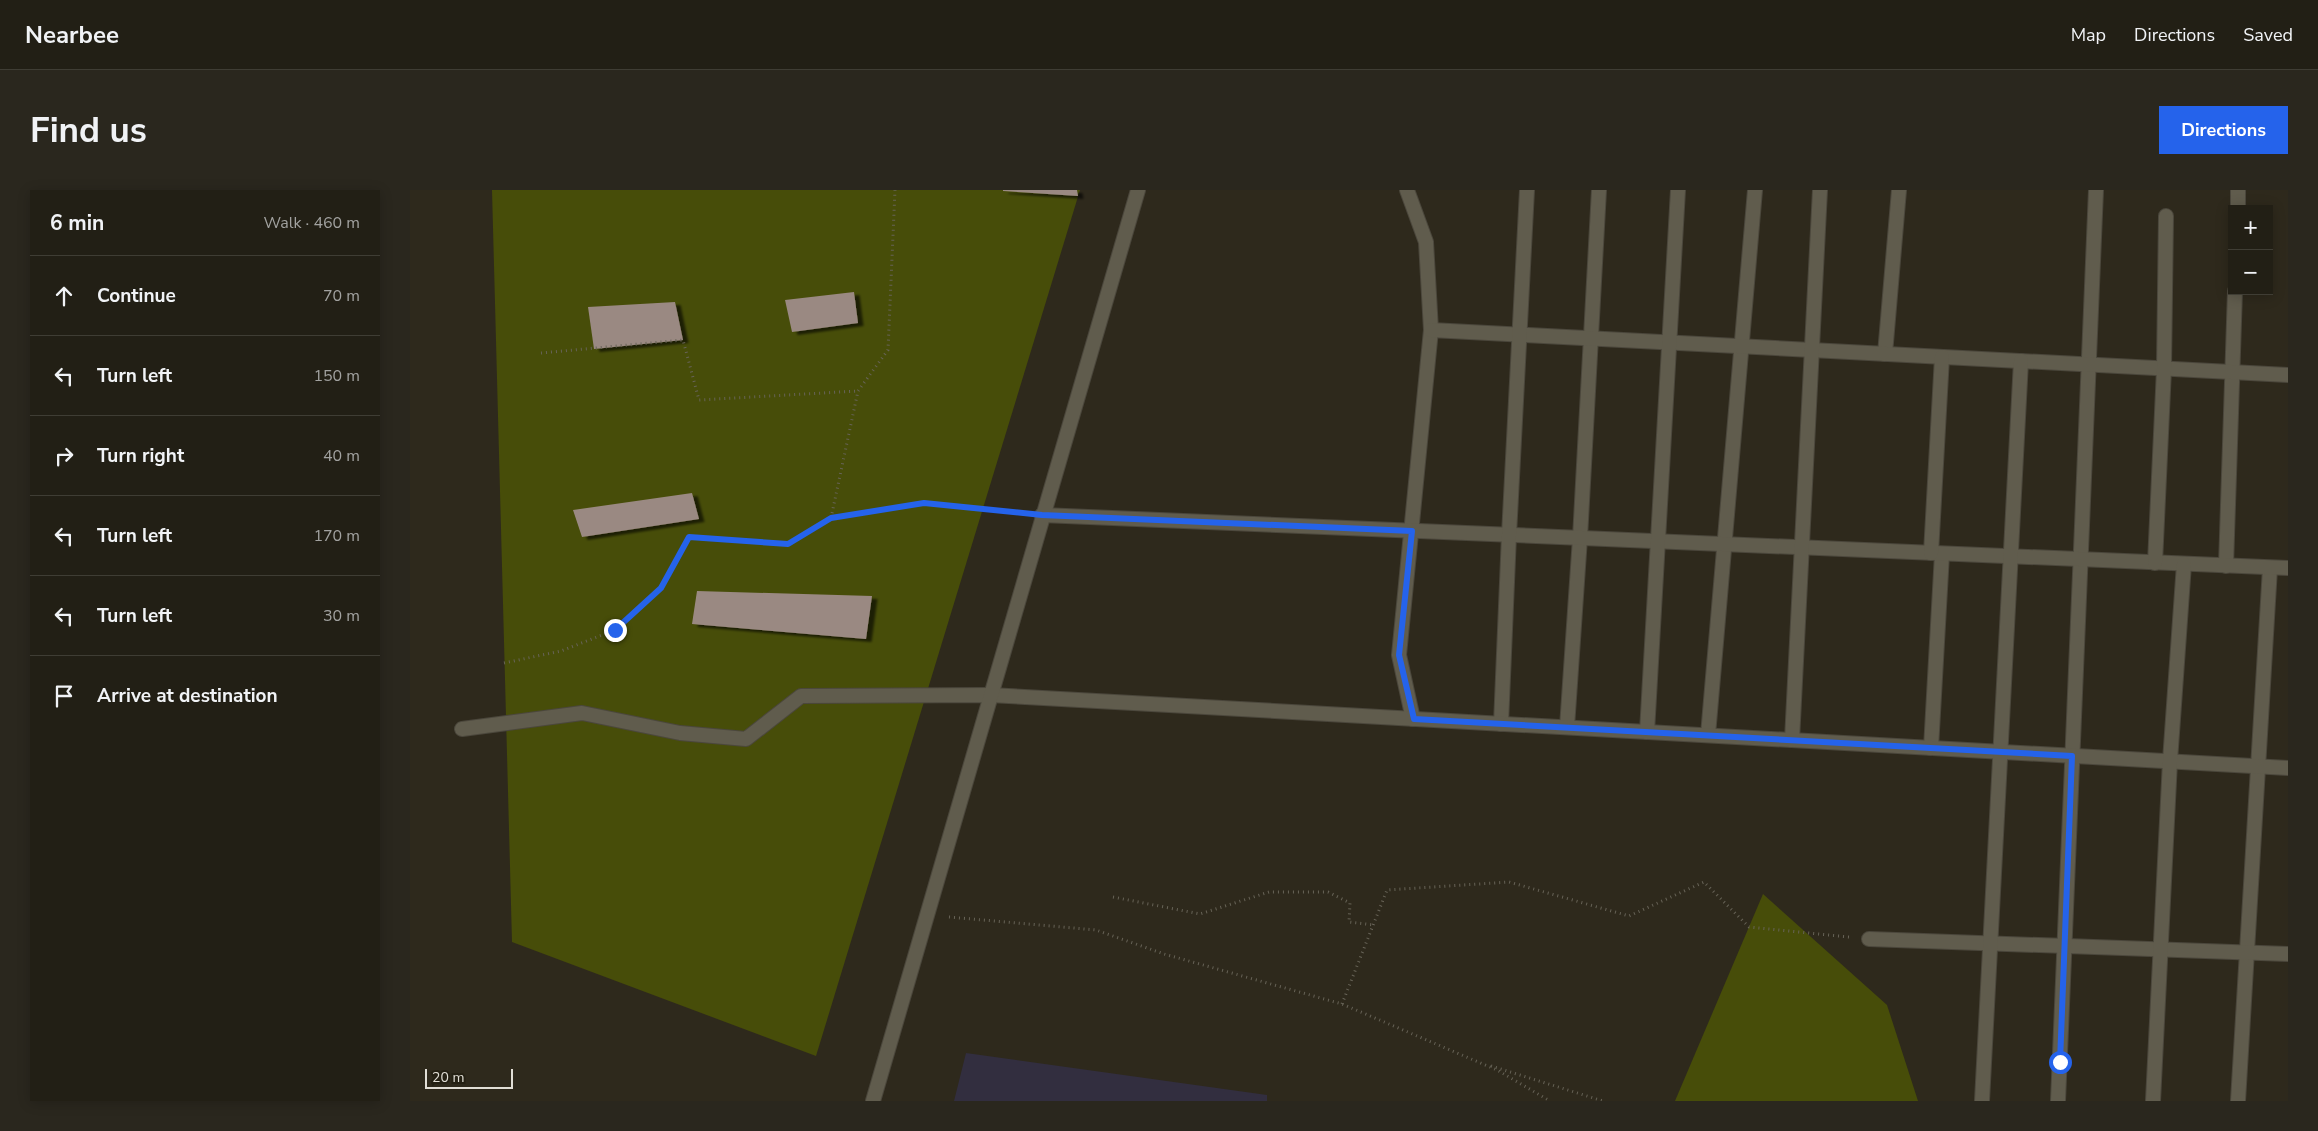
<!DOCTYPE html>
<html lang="en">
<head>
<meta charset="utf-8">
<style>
  :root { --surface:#221f15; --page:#2a271e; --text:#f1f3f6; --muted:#a2a2a0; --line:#3f3d34; --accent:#2563eb }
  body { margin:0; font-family:"Nunito Sans",sans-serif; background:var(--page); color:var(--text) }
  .controls { position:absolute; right:15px; top:15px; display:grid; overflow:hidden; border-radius:0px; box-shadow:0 2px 12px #0003 }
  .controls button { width:45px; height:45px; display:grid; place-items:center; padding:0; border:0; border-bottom:1px solid var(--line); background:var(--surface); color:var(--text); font:25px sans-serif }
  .scale { position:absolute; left:15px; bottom:12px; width:88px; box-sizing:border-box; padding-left:5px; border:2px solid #e1ded6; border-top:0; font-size:14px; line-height:18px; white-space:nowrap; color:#e1ded6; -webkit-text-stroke:4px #242013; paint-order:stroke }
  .stop { position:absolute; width:15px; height:15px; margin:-11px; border:4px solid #2563eb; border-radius:50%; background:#fff }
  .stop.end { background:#2563eb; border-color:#fff; box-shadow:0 1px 5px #0008 }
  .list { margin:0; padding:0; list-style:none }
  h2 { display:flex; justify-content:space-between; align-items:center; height:65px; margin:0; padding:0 20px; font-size:21px }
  h2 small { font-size:16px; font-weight:400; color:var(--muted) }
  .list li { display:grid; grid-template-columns:32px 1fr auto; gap:15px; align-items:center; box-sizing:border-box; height:80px; padding:0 20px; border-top:1px solid var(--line) }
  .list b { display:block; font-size:19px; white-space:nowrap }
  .list em { font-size:16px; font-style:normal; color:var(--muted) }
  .icon { flex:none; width:28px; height:28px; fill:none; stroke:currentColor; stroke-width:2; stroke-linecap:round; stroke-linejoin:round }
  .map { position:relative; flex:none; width:1878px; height:911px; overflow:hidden; border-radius:0px }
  header { display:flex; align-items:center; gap:30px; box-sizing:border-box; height:70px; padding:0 25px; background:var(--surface); border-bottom:1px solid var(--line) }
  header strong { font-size:24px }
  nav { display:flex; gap:28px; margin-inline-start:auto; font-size:18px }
  .intro { display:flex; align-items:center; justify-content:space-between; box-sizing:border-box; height:120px; padding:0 30px }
  h1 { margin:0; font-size:35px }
  .button { padding:12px 22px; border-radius:0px; background:var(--accent); color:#fff; font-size:18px; font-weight:700 }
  main { display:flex; gap:30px; padding:0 30px }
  aside { flex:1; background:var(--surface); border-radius:0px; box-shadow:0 2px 12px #0003 }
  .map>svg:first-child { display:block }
</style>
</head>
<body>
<header>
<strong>Nearbee</strong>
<nav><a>Map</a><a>Directions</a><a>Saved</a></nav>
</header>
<div class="intro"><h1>Find us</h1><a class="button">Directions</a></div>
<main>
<aside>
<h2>6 min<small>Walk · 460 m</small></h2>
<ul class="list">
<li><svg class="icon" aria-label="ahead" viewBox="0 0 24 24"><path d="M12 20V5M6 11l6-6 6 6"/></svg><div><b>Continue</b></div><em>70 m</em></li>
<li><svg class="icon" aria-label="left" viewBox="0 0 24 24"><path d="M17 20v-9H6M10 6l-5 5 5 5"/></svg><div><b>Turn left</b></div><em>150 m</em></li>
<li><svg class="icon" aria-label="right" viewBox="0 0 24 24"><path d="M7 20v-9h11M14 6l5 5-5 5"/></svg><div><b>Turn right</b></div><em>40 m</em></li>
<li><svg class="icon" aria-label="left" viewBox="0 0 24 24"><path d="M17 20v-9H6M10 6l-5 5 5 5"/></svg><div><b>Turn left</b></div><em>170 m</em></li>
<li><svg class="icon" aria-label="left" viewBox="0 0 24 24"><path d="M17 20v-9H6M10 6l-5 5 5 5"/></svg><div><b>Turn left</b></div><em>30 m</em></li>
<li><svg class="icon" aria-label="arrive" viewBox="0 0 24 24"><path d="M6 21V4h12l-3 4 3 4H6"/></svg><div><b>Arrive at destination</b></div></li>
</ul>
</aside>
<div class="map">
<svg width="1878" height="911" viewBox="0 0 1878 911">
  <defs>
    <filter id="shadow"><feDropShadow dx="5.5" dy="3" stdDeviation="1" flood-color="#0009"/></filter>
  </defs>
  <rect width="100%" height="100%" fill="#2e291c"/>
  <!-- industrial -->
  <path fill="#322e3f" d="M556 863 857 905V911H544Z"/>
  <!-- green -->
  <g fill="#474d09">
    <path d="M82 0H670L406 866 102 752Z"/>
    <path d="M1353 704 1477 815 1508 911H1265Z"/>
  </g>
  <!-- building -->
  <g fill="#9a8982" filter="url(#shadow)">
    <path d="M593 0H667L668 6 593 1Z"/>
    <path d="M444 102 448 133 382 142 375 110Z"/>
    <path d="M265 112 273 150 184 159 178 117Z"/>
    <path d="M282 303 289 329 172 347 163 320Z"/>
    <path d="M287 401 462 406 456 449 282 434Z"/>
  </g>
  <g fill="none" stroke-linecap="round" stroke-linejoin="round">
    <defs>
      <g id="service">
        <path d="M997 0 1016 52 1021 140 989 465 1003 529"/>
        <path d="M1828 19V0"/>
        <path d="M1475 164 1489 0"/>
        <path d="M1816 376 1825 101"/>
        <path d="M1157 537 1170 348 1189 0"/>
        <path d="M1298 545 1345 0"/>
        <path d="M1521 558 1532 364"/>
        <path d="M1648 911 1686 0"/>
        <path d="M1828 911 1860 378"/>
      </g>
      <g id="minor">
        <path d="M1021 140 1878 185"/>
        <path d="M632 325 1878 378"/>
        <path d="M1521 363 1532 167"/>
        <path d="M1745 373 1754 179 1756 26"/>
        <path d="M1091 534 1099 345 1117 0"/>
        <path d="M52 539 172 523 270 543 336 549 391 506 580 505 1878 578"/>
        <path d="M1237 542 1268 0"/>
        <path d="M1382 550 1410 0"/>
        <path d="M1459 749 1878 764"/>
        <path d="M463 911 728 0"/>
        <path d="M1572 911 1611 171"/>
        <path d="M1743 911 1760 571 1774 374"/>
      </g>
    </defs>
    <!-- service casing -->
    <use href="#service" stroke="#4b473c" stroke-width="16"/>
    <!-- minor casing -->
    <use href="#minor" stroke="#4b473c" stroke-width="16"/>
    <!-- path -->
    <g stroke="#676357" stroke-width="3" stroke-dasharray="1 4" stroke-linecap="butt">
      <path d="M131 163 273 150 289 210 448 201"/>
      <path d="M421 328 448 201 478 160 485 0"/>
      <path d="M94 473 151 461 205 440 251 398 279 347 378 354 421 328 514 313 611 323"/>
      <path d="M703 707 790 724 859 702H918L940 713 939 732 964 735"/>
      <path d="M539 727 686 740 754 764 932 814 1087 880 1140 911"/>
      <path d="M932 814 977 700 1099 692 1219 726 1294 692 1339 737 1439 747"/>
      <path d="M1081 876 1193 911"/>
    </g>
    <!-- service -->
    <use href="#service" stroke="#605c4d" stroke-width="14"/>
    <!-- minor -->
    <use href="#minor" stroke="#605c4d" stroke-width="14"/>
  </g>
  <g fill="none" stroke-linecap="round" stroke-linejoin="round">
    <!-- route -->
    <path stroke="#2563eb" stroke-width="6" d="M205 440 251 398 279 347 378 354 421 328 514 313 632 325 1002 341 989 465 1004 529 1662 566 1650 872"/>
  </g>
</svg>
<div class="controls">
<button>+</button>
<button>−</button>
</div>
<div class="scale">20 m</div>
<div class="stop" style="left:1650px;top:872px"></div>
<div class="stop end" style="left:205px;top:440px"></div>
</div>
</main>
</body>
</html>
